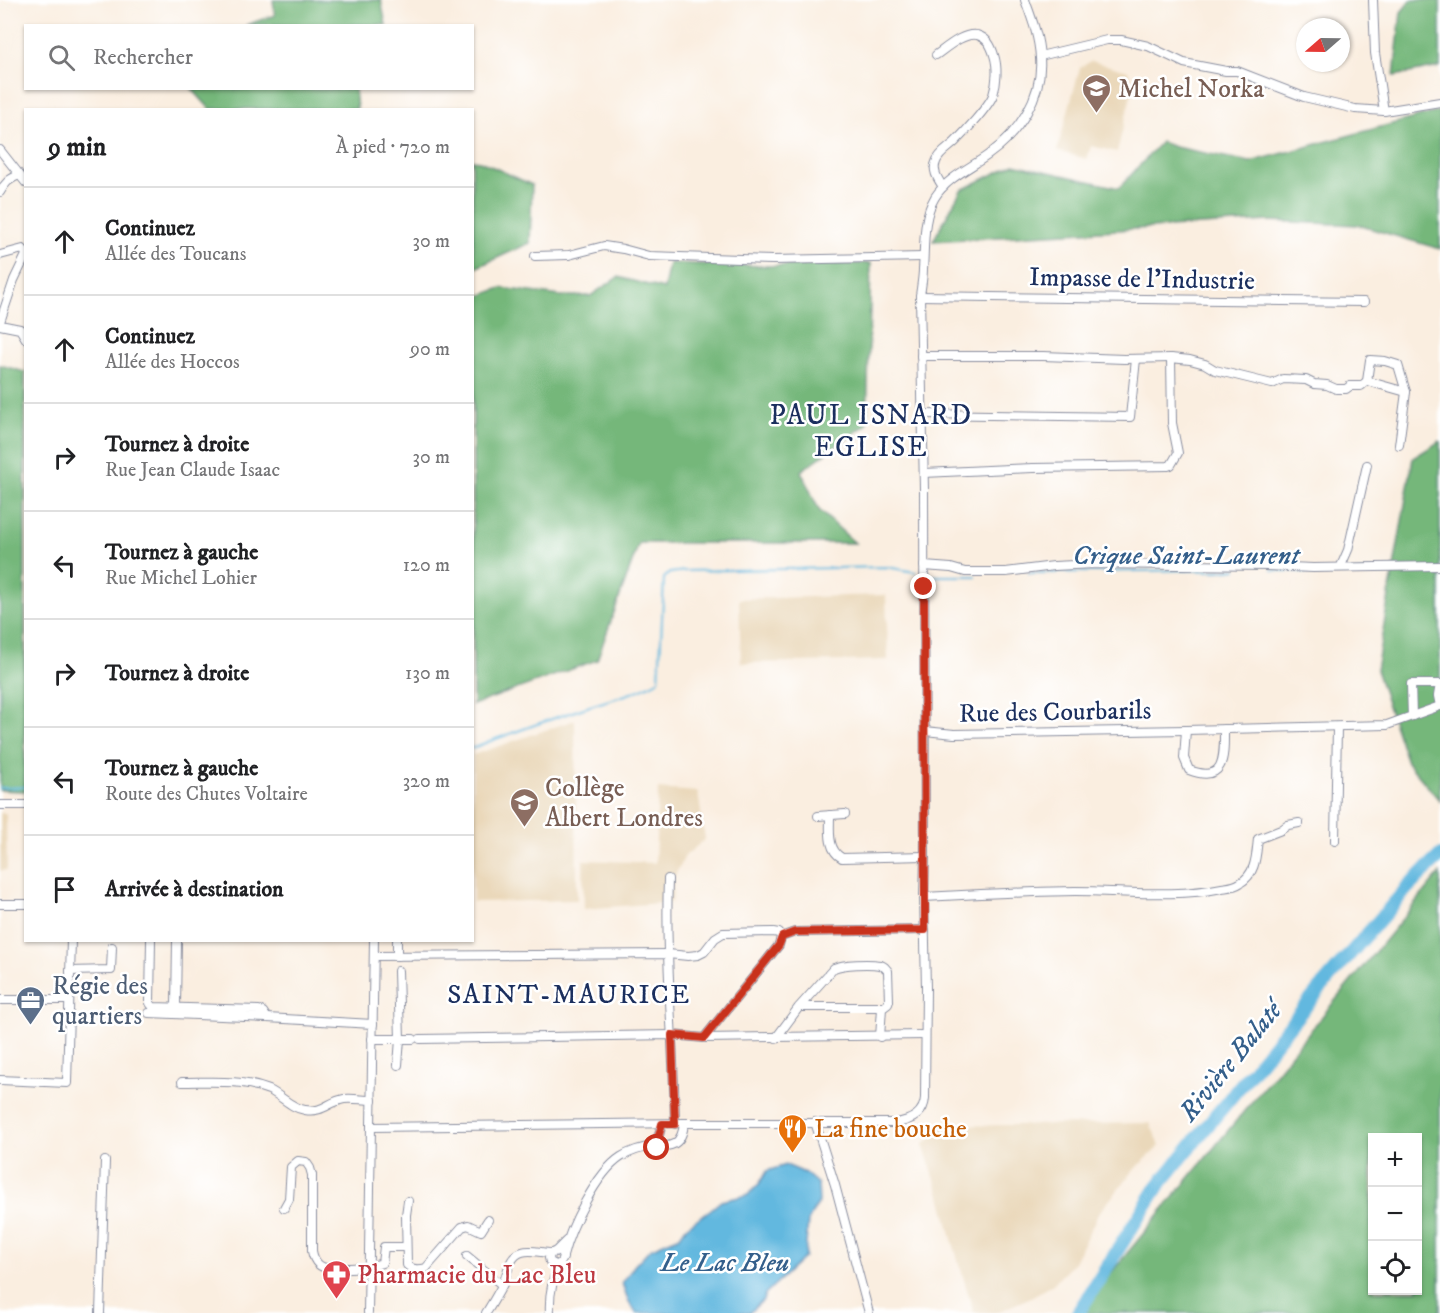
<!DOCTYPE html>
<html lang="fr">
<head>
<meta charset="utf-8">
<style>
  :root { --surface:#fff; --page:#f6f6f6; --text:#202124; --muted:#757577; --line:#e0e0e0 }
  body { margin:0; font-family:"IM FELL DW Pica",serif; background:var(--page); color:var(--text) }
  .controls { position:absolute; right:18px; bottom:18px; display:grid; overflow:hidden; border-radius:0px; box-shadow:0 2px 4px #0004 }
  .controls button { width:54px; height:54px; display:grid; place-items:center; padding:0; border:0; border-bottom:2px solid var(--line); background:var(--surface); color:var(--text); font:30px sans-serif }
  .compass { position:absolute; left:1296px; top:18px; width:54px; height:54px; border-radius:50%; background:var(--surface); box-shadow:0 2px 4px #0004; rotate:250deg }
  .stop { position:absolute; width:18px; height:18px; margin:-14px; border:4px solid #c8321e; border-radius:50%; background:#fff }
  .stop.end { background:#c8321e; border-color:#fff; box-shadow:0 2px 6px #0008 }
  .list { margin:0; padding:0; list-style:none }
  h2 { display:flex; justify-content:space-between; align-items:center; height:78px; margin:0; padding:0 24px; font-size:26px }
  h2 small { font-size:20px; font-weight:400; color:var(--muted) }
  .list li { display:grid; grid-template-columns:39px 1fr auto; gap:18px; align-items:center; box-sizing:border-box; height:108px; padding:0 24px; border-top:2px solid var(--line) }
  .list b { display:block; font-size:22px; white-space:nowrap }
  .list p { margin:0; font-size:20px; white-space:nowrap; color:var(--muted) }
  .list em { font-size:20px; font-style:normal; color:var(--muted) }
  .icon { flex:none; width:33px; height:33px; fill:none; stroke:currentColor; stroke-width:2; stroke-linecap:round; stroke-linejoin:round }
  .map { position:relative; flex:none; width:1440px; height:1313px; overflow:hidden }
  .search { position:absolute; background:var(--surface); box-shadow:0 2px 4px #0004; left:24px; top:24px; width:450px; height:66px; display:flex; align-items:center; gap:15px; box-sizing:border-box; padding:0 21px; border-radius:0px; color:var(--muted); font-size:22px }
  .panel { position:absolute; background:var(--surface); box-shadow:0 2px 4px #0004; left:24px; top:108px; width:450px; height:834px; border-radius:0px }
  .map>svg:first-child { display:block }
</style>
</head>
<body>
<div class="map">
<svg width="1440" height="1313" viewBox="0 0 1440 1313">
  <rect width="100%" height="100%" fill="#fff"/>
  <filter id="ink" filterUnits="userSpaceOnUse"><feTurbulence type="fractalNoise" baseFrequency=".0167" numOctaves="2"/><feDisplacementMap in="SourceGraphic" scale="12" xChannelSelector="R" yChannelSelector="G"/><feConvolveMatrix kernelMatrix="1 2 1 2 8 2 1 2 1" color-interpolation-filters="sRGB"/></filter>
  <filter id="wash" filterUnits="userSpaceOnUse"><feTurbulence type="fractalNoise" baseFrequency=".008" numOctaves="4" result="noise"/><feDisplacementMap in="SourceGraphic" scale="24" xChannelSelector="R" yChannelSelector="G"/><feGaussianBlur stdDeviation="1.35" result="paint"/><feColorMatrix in="noise" values="0 0 0 0 0 0 0 0 0 0 0 0 0 0 0 0 0 1.4 0 .05"/><feComposite in="paint" operator="in"/></filter>
  <g filter="url(#wash)">
    <rect width="100%" height="100%" fill="#faeee0"/>
    <!-- built -->
    <g fill="#ead8ba">
      <path d="M1091 61 1128 71 1132 82 1134 83 1117 152 1091 146 1087 159 1057 151 1080 68Z"/>
      <path d="M886 595 888 660 741 663 739 599Z"/>
      <path d="M575 720 577 900 473 902V755Z"/>
      <path d="M658 789 698 792 705 839 685 856 674 877 672 902 584 909 583 860 655 863Z"/>
      <path d="M0 813H6L7 870 0 871Z"/>
      <path d="M1150 1123 1160 1146 1135 1169 1098 1214 1073 1264 1053 1284 1031 1297 996 1313H974L953 1243 943 1203 923 1145 945 1126Z"/>
    </g>
    <!-- forest -->
    <g fill="#74b77a" stroke="#48736c" stroke-width="1.5" fill-rule="evenodd">
      <path d="M273 0H381L386 25H246L275 15Z"/>
      <path d="M1411 0H1440V67L1394 76 1401 12Z"/>
      <path d="M192 89H355L357 109H210Z"/>
      <path d="M1440 111V249L1358 225 1269 221 933 241 961 190 1014 164 1119 188 1161 142 1175 147 1250 162Z"/>
      <path d="M472 160 480 161 532 185 530 243 473 269Z"/>
      <path d="M669 263 768 266 871 263 867 424 801 471 819 510 855 543H639L597 660 473 705V298L501 288 561 296H590L618 277 664 289Z"/>
      <path d="M0 365 25 372V791L0 790Z"/>
      <path d="M1440 441V801L1407 762 1376 670 1413 458Z"/>
      <path d="M1440 873V1313H1071L1082 1308ZM1372 1138H1418V1290H1372Z"/>
    </g>
    <!-- water -->
    <path fill="#62b8df" stroke="#3e749e" stroke-width="1.5" d="M786 1165 805 1173 818 1184 819 1202 808 1220 805 1257 765 1294 763 1300 749 1313H636L628 1300 622 1283 634 1266 650 1249 680 1236 686 1227 710 1210 721 1201 748 1195 759 1184 767 1171Z"/>
    <g fill="none" stroke-linecap="round" stroke-linejoin="round">
      <!-- stream -->
      <g stroke="#62b8df" stroke-width="2">
        <path d="M1272 570 1333 573 1403 570 1440 571"/>
        <path d="M1029 573 1190 570 1217 571 1236 569"/>
        <path d="M932 576H976"/>
        <path d="M472 748C511 733 551 719 590 706 612 699 640 692 659 680L664 578 670 573 685 571 887 567 915 572"/>
        <path d="M0 788 26 787"/>
      </g>
      <!-- river -->
      <path stroke="#62b8df" stroke-width="14" d="M1078 1313 1158 1186 1323 985 1408 887 1440 856"/>
    </g>
  </g>
  <g filter="url(#ink)">
    <g fill="none" stroke-linecap="round" stroke-linejoin="round">
      <defs>
        <g id="minor">
          <path d="M1373 0 1375 53 1384 111"/>
          <path d="M936 55C946 48 964 32 977 35 987 38 991 45 994 55 998 67 997 83 993 95 989 106 964 133 955 142 949 148 939 153 936 162 932 171 938 179 943 187"/>
          <path d="M1040 56 1107 40H1121L1148 46 1184 63 1226 71H1237L1304 97 1355 109 1384 111 1440 102"/>
          <path d="M0 150 26 183"/>
          <path d="M0 192C5 183 9 179 19 175"/>
          <path d="M0 255 23 249 26 254"/>
          <path d="M535 256 569 255 604 246 623 249 649 256 773 260 923 257"/>
          <path d="M920 296 1364 302"/>
          <path d="M0 322 14 280 26 255"/>
          <path d="M0 325 20 329 26 339"/>
          <path d="M921 356H1043L1124 359 1171 358"/>
          <path d="M1367 381 1370 360 1385 361 1398 365 1406 392 1399 445"/>
          <path d="M923 414 1130 417 1136 359"/>
          <path d="M924 473 1033 468 1168 466 1171 465 1178 453 1172 423 1171 358 1190 360 1205 364 1215 370 1272 384 1283 379 1306 380 1314 384 1327 385 1336 389H1346L1350 386H1361L1367 381 1406 392"/>
          <path d="M924 566 951 568 965 572H1006L1054 566 1094 564 1267 566 1313 568 1440 566"/>
          <path d="M1341 566 1348 550 1367 465"/>
          <path d="M1440 684 1438 696 1440 706"/>
          <path d="M1412 716 1411 684H1440"/>
          <path d="M1186 730 1184 758 1189 770C1226 784 1224 756 1224 729"/>
          <path d="M925 731 954 734 1186 730 1387 725 1440 706"/>
          <path d="M0 805H26"/>
          <path d="M830 815C830 830 827 850 842 858L925 856"/>
          <path d="M818 816 845 814"/>
          <path d="M1335 841 1337 727"/>
          <path d="M668 879C665 961 674 1042 675 1124"/>
          <path d="M924 897C974 894 1025 892 1075 891 1124 891 1174 898 1222 888 1228 887 1234 887 1240 883 1256 874 1256 856 1258 839L1281 830 1288 825 1299 823"/>
          <path d="M0 904H26"/>
          <path d="M781 937 795 932 925 930"/>
          <path d="M151 940 150 1003 153 1007 259 1010 263 1012 267 1018"/>
          <path d="M397 940V956"/>
          <path d="M374 956 668 954 688 956 698 955 704 952 715 938 723 933 773 932 779 933 781 937"/>
          <path d="M70 971 111 970 112 947"/>
          <path d="M0 1000H69"/>
          <path d="M176 1007 177 940"/>
          <path d="M149 1013 267 1018 373 1024"/>
          <path d="M880 1037 882 1008"/>
          <path d="M704 1038 779 945 781 937"/>
          <path d="M776 1038 799 1007 834 968C843 964 870 963 880 965 885 966 885 968 888 971L889 1001 888 1004 884 1007H799"/>
          <path d="M372 1039H413"/>
          <path d="M420 1039 672 1035 704 1038 925 1035"/>
          <path d="M398 1065 400 1039 398 971"/>
          <path d="M0 1080 67 1083 71 940"/>
          <path d="M182 1082C211 1082 242 1079 269 1090 282 1096 291 1108 305 1110 323 1113 328 1102 344 1099 353 1098 363 1100 372 1100"/>
          <path d="M815 1122 835 1185 869 1313"/>
          <path d="M371 1127 684 1123H895C910 1121 924 1115 925 1098L926 988 924 897 925 856 924 490 920 296C921 287 923 278 923 269 925 245 922 219 935 197 947 178 970 168 988 155 1019 133 1043 96 1040 58 1039 37 1032 19 1025 0"/>
          <path d="M651 1147 659 1135 662 1124"/>
          <path d="M408 1201 406 1215 407 1265C412 1270 419 1270 426 1268L462 1227 468 1225 481 1231 488 1220"/>
          <path d="M284 1208 289 1199 291 1167 298 1161 306 1162 310 1168 312 1175V1251C314 1262 319 1268 331 1269L369 1267 382 1263 384 1247H406"/>
          <path d="M556 1251 561 1253 563 1258 560 1264 556 1265 550 1262 549 1258 550 1254 556 1251 566 1241"/>
          <path d="M467 1256 502 1285"/>
          <path d="M563 1256C570 1228 596 1173 621 1157 629 1152 642 1147 652 1147 671 1147 682 1146 684 1123"/>
          <path d="M100 1313 105 1161"/>
          <path d="M368 1313 374 940"/>
          <path d="M486 1313C492 1304 498 1293 503 1284 508 1272 509 1256 522 1252 531 1249 542 1253 551 1253"/>
          <path d="M550 1313C549 1296 552 1279 560 1264"/>
        </g>
      </defs>
      <!-- minor casing -->
      <use href="#minor" stroke="#8a8e9f" stroke-width="10"/>
      <!-- minor -->
      <use href="#minor" stroke="#fff" stroke-width="8"/>
    </g>
  </g>
  <g fill="none" stroke-linecap="round" stroke-linejoin="round" filter="url(#ink)">
    <!-- route -->
    <path stroke="#c8321e" stroke-width="8" d="M657 1148 651 1147 659 1135 662 1124H675L672 1035 704 1038 779 945 782 937 795 932 925 930 924 587"/>
  </g>
  <!-- icons -->
  <defs>
    <symbol id="school-pin" viewBox="-11 -11 22 30"><path d="M0 17L-7.5 6A9.5 9.5 0 1 1 7.5 6Z" fill="#8d6e63" stroke="#fff"/><path d="M0-5L7-2L0 1L-7-2ZM-4 1L0 2.5L4 1V4Q0 6-4 4Z" fill="#fff"/></symbol>
    <symbol id="office-pin" viewBox="-11 -11 22 30"><path d="M0 17L-7.5 6A9.5 9.5 0 1 1 7.5 6Z" fill="#5c6f8a" stroke="#fff"/><path d="M-6-3h4V-5.5h4V-3h4V5H-6ZM-1-4.5V-3h2v-1.5ZM-6 0V1H6V0Z" fill="#fff"/></symbol>
    <symbol id="restaurant-pin" viewBox="-11 -11 22 30"><path d="M0 17L-7.5 6A9.5 9.5 0 1 1 7.5 6Z" fill="#e8710a" stroke="#fff"/><path d="M-5-6h1v4h1v-4h1v4h1v-4h1v5L-1.5 .5V6h-2V.5L-5-1ZM5-6V6H3V1.5H1.5Q1.5-4 5-6Z" fill="#fff"/></symbol>
    <symbol id="pharmacy-pin" viewBox="-11 -11 22 30"><path d="M0 17L-7.5 6A9.5 9.5 0 1 1 7.5 6Z" fill="#e0444e" stroke="#fff"/><path d="M-2-6h4v4h4v4h-4v4h-4v-4h-4v-4h4Z" fill="#fff"/></symbol>
  </defs>
  <g fill-rule="evenodd">
    <use href="#school-pin" x="1080" y="72" width="33" height="45"/>
    <use href="#school-pin" x="508" y="786" width="33" height="45"/>
    <use href="#office-pin" x="14" y="984" width="33" height="45"/>
    <use href="#restaurant-pin" x="776" y="1112" width="33" height="45"/>
    <use href="#pharmacy-pin" x="320" y="1258" width="33" height="45"/>
  </g>
  <g text-anchor="middle" stroke-width="5" stroke-linejoin="round" paint-order="stroke">
    <!-- education labels -->
    <g font-size="26" fill="#785e54" stroke="#fff" text-anchor="start">
      <text x="1118" y="97">Michel Norka</text>
      <text x="545" y="796">Collège<tspan x="545" dy="30">Albert Londres</tspan></text>
    </g>
    <!-- street labels -->
    <g font-size="26" fill="#1b2f5e" stroke="#fff">
      <text transform="translate(1142 278) rotate(1)" y="9">Impasse de l'Industrie</text>
      <text transform="translate(1055 711) rotate(-1)" y="9">Rue des Courbarils</text>
    </g>
    <!-- service labels -->
    <g font-size="26" fill="#4e5e75" stroke="#fff" text-anchor="start">
      <text x="52" y="994">Régie des<tspan x="52" dy="30">quartiers</tspan></text>
    </g>
    <!-- food labels -->
    <g font-size="26" fill="#c56008" stroke="#fff" text-anchor="start">
      <text x="814" y="1137">La fine bouche</text>
    </g>
    <!-- health labels -->
    <g font-size="26" fill="#be3a42" stroke="#fff" text-anchor="start">
      <text x="357" y="1283">Pharmacie du Lac Bleu</text>
    </g>
    <!-- water labels -->
    <g font-size="27" font-style="italic" fill="#345f8b" stroke="#fff">
      <text x="1186" y="564">Crique Saint-Laurent</text>
      <text transform="translate(1230 1061) rotate(-51)" y="9">Rivière Balaté</text>
      <text x="725" y="1271">Le Lac Bleu</text>
    </g>
    <!-- neighbourhood labels -->
    <g font-size="27" letter-spacing="1.5" fill="#1b2f5e" stroke="#fff">
      <text x="569" y="1003">SAINT-MAURICE</text>
    </g>
    <!-- quarter labels -->
    <g font-size="28" letter-spacing="1.5" fill="#1b2f5e" stroke="#fff">
      <text x="871" y="424">PAUL ISNARD<tspan x="871" dy="32">EGLISE</tspan></text>
    </g>
  </g>
</svg>
<div class="controls">
<button>+</button>
<button>−</button>
<button><svg class="icon" aria-label="locate" viewBox="0 0 24 24"><circle cx="12" cy="12" r="6"/><path d="M12 2v4M12 18v4M2 12h4M18 12h4"/></svg></button>
</div>
<svg class="compass" viewBox="-18 -18 36 36"><path d="M0-13l5 13h-10z" fill="#e53935"/><path d="M0 13l5-13h-10z" fill="#757577"/></svg>
<div class="stop" style="left:657px;top:1148px"></div>
<div class="stop end" style="left:924px;top:587px"></div>
<div class="search"><svg class="icon" aria-label="search" viewBox="0 0 24 24"><circle cx="10" cy="10" r="6"/><path d="M15 15l6 6"/></svg>Rechercher</div>
<section class="panel">
<h2>9 min<small>À pied · 720 m</small></h2>
<ul class="list">
<li><svg class="icon" aria-label="ahead" viewBox="0 0 24 24"><path d="M12 20V5M6 11l6-6 6 6"/></svg><div><b>Continuez</b><p>Allée des Toucans</p></div><em>30 m</em></li>
<li><svg class="icon" aria-label="ahead" viewBox="0 0 24 24"><path d="M12 20V5M6 11l6-6 6 6"/></svg><div><b>Continuez</b><p>Allée des Hoccos</p></div><em>90 m</em></li>
<li><svg class="icon" aria-label="right" viewBox="0 0 24 24"><path d="M7 20v-9h11M14 6l5 5-5 5"/></svg><div><b>Tournez à droite</b><p>Rue Jean Claude Isaac</p></div><em>30 m</em></li>
<li><svg class="icon" aria-label="left" viewBox="0 0 24 24"><path d="M17 20v-9H6M10 6l-5 5 5 5"/></svg><div><b>Tournez à gauche</b><p>Rue Michel Lohier</p></div><em>120 m</em></li>
<li><svg class="icon" aria-label="right" viewBox="0 0 24 24"><path d="M7 20v-9h11M14 6l5 5-5 5"/></svg><div><b>Tournez à droite</b></div><em>130 m</em></li>
<li><svg class="icon" aria-label="left" viewBox="0 0 24 24"><path d="M17 20v-9H6M10 6l-5 5 5 5"/></svg><div><b>Tournez à gauche</b><p>Route des Chutes Voltaire</p></div><em>320 m</em></li>
<li><svg class="icon" aria-label="arrive" viewBox="0 0 24 24"><path d="M6 21V4h12l-3 4 3 4H6"/></svg><div><b>Arrivée à destination</b></div></li>
</ul>
</section>
</div>
</body>
</html>
